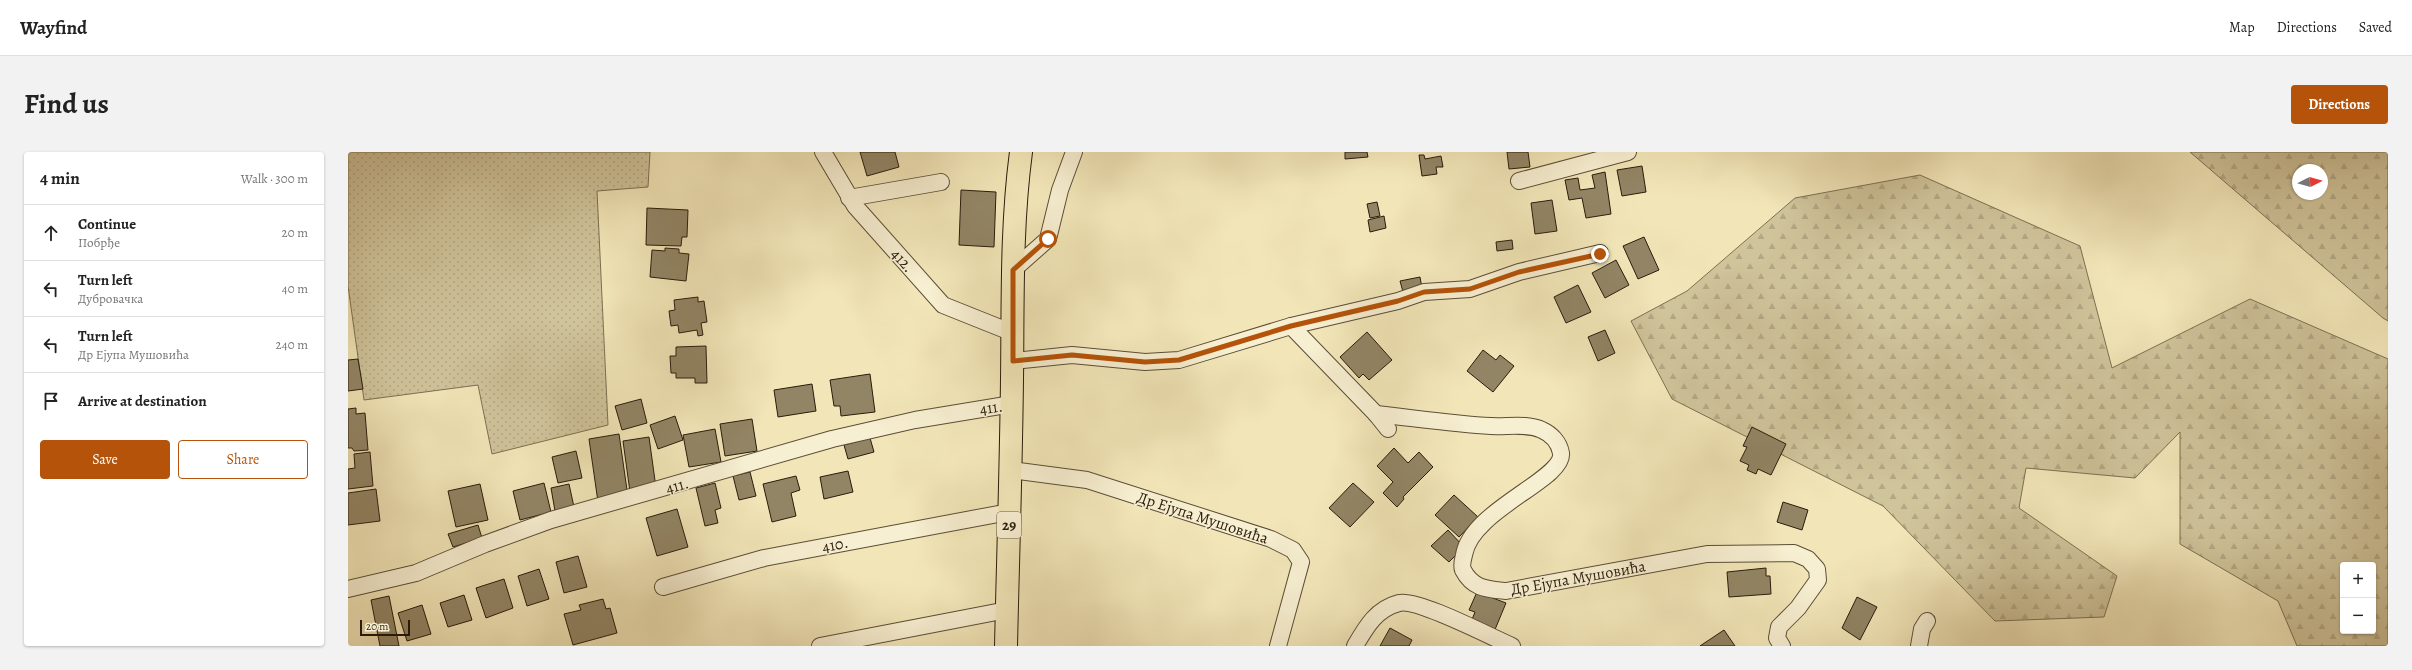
<!DOCTYPE html>
<html lang="en">
<head>
<meta charset="utf-8">
<style>
  :root { --surface:#fff; --page:#f2f2f2; --text:#222; --muted:#767676; --line:#e0e0e0; --accent:#b45309 }
  body { margin:0; font-family:Alegreya,serif; background:var(--page); color:var(--text) }
  .controls { position:absolute; right:12px; bottom:12px; display:grid; overflow:hidden; border-radius:4px; box-shadow:0 1px 3px #0004 }
  .controls button { width:36px; height:36px; display:grid; place-items:center; padding:0; border:0; border-bottom:1px solid var(--line); background:var(--surface); color:var(--text); font:20px sans-serif }
  .compass { position:absolute; left:1944px; top:12px; width:36px; height:36px; border-radius:50%; background:var(--surface); box-shadow:0 1px 3px #0004; rotate:84deg }
  .scale { position:absolute; left:12px; bottom:10px; width:50px; box-sizing:border-box; padding-left:4px; border:2px solid #291c0b; border-top:0; font-size:11px; line-height:14px; white-space:nowrap; color:#291c0b; -webkit-text-stroke:3px #f7efd1; paint-order:stroke }
  .stop { position:absolute; width:12px; height:12px; margin:-9px; border:3px solid #b45309; border-radius:50%; background:#fff }
  .stop.end { background:#b45309; border-color:#fff; box-shadow:0 1px 4px #0008 }
  .list { margin:0; padding:0; list-style:none }
  h2 { display:flex; justify-content:space-between; align-items:center; height:52px; margin:0; padding:0 16px; font-size:17px }
  h2 small { font-size:13px; font-weight:400; color:var(--muted) }
  .list li { display:grid; grid-template-columns:26px 1fr auto; gap:12px; align-items:center; box-sizing:border-box; height:56px; padding:0 16px; border-top:1px solid var(--line) }
  .list b { display:block; font-size:15px; white-space:nowrap }
  .list p { margin:0; font-size:13px; white-space:nowrap; color:var(--muted) }
  .list em { font-size:13px; font-style:normal; color:var(--muted) }
  .actions { display:flex; gap:8px; padding:12px 16px }
  .actions a { flex:1; padding:9px 0; border:1px solid var(--accent); border-radius:4px; text-align:center; font-size:14px; color:var(--accent) }
  .actions .main { background:var(--accent); color:#fff }
  .icon { flex:none; width:22px; height:22px; fill:none; stroke:currentColor; stroke-width:2; stroke-linecap:round; stroke-linejoin:round }
  .map { position:relative; flex:none; width:2040px; height:494px; overflow:hidden; border-radius:4px }
  header { display:flex; align-items:center; gap:24px; box-sizing:border-box; height:56px; padding:0 20px; background:var(--surface); border-bottom:1px solid var(--line) }
  header strong { font-size:19px }
  nav { display:flex; gap:22px; margin-inline-start:auto; font-size:14px }
  .intro { display:flex; align-items:center; justify-content:space-between; box-sizing:border-box; height:96px; padding:0 24px }
  h1 { margin:0; font-size:28px }
  .button { padding:10px 18px; border-radius:4px; background:var(--accent); color:#fff; font-size:14px; font-weight:700 }
  main { display:flex; gap:24px; padding:0 24px }
  aside { flex:1; background:var(--surface); border-radius:4px; box-shadow:0 1px 3px #0004 }
  .map>svg:first-child { display:block }
</style>
</head>
<body>
<header>
<strong>Wayfind</strong>
<nav><a>Map</a><a>Directions</a><a>Saved</a></nav>
</header>
<div class="intro"><h1>Find us</h1><a class="button">Directions</a></div>
<main>
<aside>
<h2>4 min<small>Walk · 300 m</small></h2>
<ul class="list">
<li><svg class="icon" aria-label="ahead" viewBox="0 0 24 24"><path d="M12 20V5M6 11l6-6 6 6"/></svg><div><b>Continue</b><p>Побрђе</p></div><em>20 m</em></li>
<li><svg class="icon" aria-label="left" viewBox="0 0 24 24"><path d="M17 20v-9H6M10 6l-5 5 5 5"/></svg><div><b>Turn left</b><p>Дубровачка</p></div><em>40 m</em></li>
<li><svg class="icon" aria-label="left" viewBox="0 0 24 24"><path d="M17 20v-9H6M10 6l-5 5 5 5"/></svg><div><b>Turn left</b><p>Др Ејупа Мушовића</p></div><em>240 m</em></li>
<li><svg class="icon" aria-label="arrive" viewBox="0 0 24 24"><path d="M6 21V4h12l-3 4 3 4H6"/></svg><div><b>Arrive at destination</b></div></li>
</ul>
<div class="actions"><a class="main">Save</a><a>Share</a></div>
</aside>
<div class="map">
<svg width="2040" height="494" viewBox="0 0 2040 494">
  <defs>
    <pattern id="grass-dots" width="8" height="8" patternUnits="userSpaceOnUse"><rect width="8" height="8" fill="#d0c49b"/><path d="M2 2h.1M6 6h.1" fill="none" stroke="#b3a884" stroke-width="1.8" stroke-linecap="round"/></pattern>
    <pattern id="forest-firs" width="22" height="20" patternUnits="userSpaceOnUse"><rect width="22" height="20" fill="#d0c49b"/><path d="M5 1l3.5 6h-7zM16 11l3.5 6h-7z" fill="#b3a884"/></pattern>
  </defs>
  <rect width="100%" height="100%" fill="#f2e6b8"/>
  <filter id="stains"><feTurbulence type="fractalNoise" baseFrequency=".005" numOctaves="4"/><feColorMatrix values="0 0 0 0 .2 0 0 0 0 .09 0 0 0 0 .02 0 0 0 .5 -.17"/></filter>
  <radialGradient id="worn" r=".72"><stop offset=".6" stop-color="#630" stop-opacity="0"/><stop offset="1" stop-color="#630" stop-opacity=".3"/></radialGradient>
  <!-- grass -->
  <path fill="url(#grass-dots)" stroke="#7c7053" d="M0 0H302L300 35 249 39 260 273 144 302 130 233 16 248 0 134Z"/>
  <!-- forest -->
  <g fill="url(#forest-firs)" stroke="#7c7053" fill-rule="evenodd">
    <path d="M1842 0H2040V169L2035 166ZM1950 18H1974V42H1950Z"/>
    <path d="M1572 23 1732 94 1764 216 1902 147 2040 207V494H1949L1930 449 1832 392V280L1787 326 1678 316 1671 356 1769 424 1756 465 1647 469 1535 354 1324 247 1283 169 1339 139 1447 46ZM1995 413H2025V479H1995Z"/>
  </g>
  <!-- building -->
  <g fill="#928565" stroke="#291c0b">
    <path d="M512 0H547L551 15 519 24Z"/>
    <path d="M997 0H1019L1020 5 997 7Z"/>
    <path d="M1159 0H1180L1182 15 1161 17Z"/>
    <path d="M1071 3H1076L1077 7 1093 4 1095 15H1088L1089 22 1074 24Z"/>
    <path d="M1294 14 1298 40 1274 44 1269 18Z"/>
    <path d="M1257 20 1263 62 1238 66 1234 46 1221 48 1217 28 1230 26 1232 38 1247 36 1244 23Z"/>
    <path d="M613 38 648 40 646 95 611 93Z"/>
    <path d="M1204 48 1209 79 1187 82 1183 51Z"/>
    <path d="M1029 50 1032 64 1022 66 1019 52Z"/>
    <path d="M299 56 340 58 339 85H334L333 94 298 93Z"/>
    <path d="M1036 64 1038 76 1022 80 1020 68Z"/>
    <path d="M1296 85 1311 118 1290 127 1275 94Z"/>
    <path d="M1164 88 1165 97 1149 99 1148 90Z"/>
    <path d="M317 96 331 97V101L341 102 338 129 302 125 304 98 317 99Z"/>
    <path d="M1268 108 1281 133 1257 146 1244 121Z"/>
    <path d="M1072 125 1074 136 1055 140 1052 129Z"/>
    <path d="M1230 133 1243 160 1218 171 1206 145Z"/>
    <path d="M350 145V150L356 149 359 170 353 171 355 183 350 184 349 178 331 181 330 173 323 174 321 159 327 158 326 148Z"/>
    <path d="M1257 178 1267 201 1250 209 1240 185Z"/>
    <path d="M1019 180 1044 208 1021 228 1015 222 1011 226 992 205Z"/>
    <path d="M358 194 359 231H347V226H328V221H323L322 204H328V195Z"/>
    <path d="M1135 198 1148 208 1152 203 1166 214 1145 240 1119 219Z"/>
    <path d="M10 207 15 237 0 239V208Z"/>
    <path d="M522 222 527 260 493 264 492 254H486L482 228Z"/>
    <path d="M464 232 468 259 430 265 426 238Z"/>
    <path d="M293 247 299 271 274 278 267 254Z"/>
    <path d="M8 256V262L17 261 20 298 6 299 4 296H0V257Z"/>
    <path d="M327 264 335 288 310 297 302 273Z"/>
    <path d="M404 267 409 299 377 304 372 272Z"/>
    <path d="M1404 275 1438 292 1423 323 1410 317 1408 322 1399 318 1401 313 1392 309 1399 295 1395 294Z"/>
    <path d="M367 277 373 310 341 315 335 283Z"/>
    <path d="M271 282 280 345 250 350 241 287Z"/>
    <path d="M301 285 308 336 282 340 275 289Z"/>
    <path d="M522 286 526 300 500 307 496 293Z"/>
    <path d="M1046 296 1060 311 1071 300 1085 315 1055 345 1056 347 1049 355 1035 341 1045 330 1029 314Z"/>
    <path d="M228 299 234 326 210 331 204 305Z"/>
    <path d="M22 300 25 334 0 337V317L7 316 6 302Z"/>
    <path d="M500 319 505 340 476 347 472 325Z"/>
    <path d="M402 320 408 344 391 348 385 324Z"/>
    <path d="M448 324 452 338 443 341 448 364 424 370 415 332Z"/>
    <path d="M196 331 203 360 172 368 165 339Z"/>
    <path d="M367 331 373 356 367 358 370 371 357 374 348 336Z"/>
    <path d="M1005 331 1026 350 1002 375 981 356Z"/>
    <path d="M132 332 140 368 108 375 100 339Z"/>
    <path d="M221 332 226 355 207 359 203 336Z"/>
    <path d="M28 337 32 369 0 373V341Z"/>
    <path d="M1106 343 1130 365 1111 385 1087 363Z"/>
    <path d="M1435 350 1460 358 1454 378 1429 370Z"/>
    <path d="M329 357 340 395 309 404 298 366Z"/>
    <path d="M130 373 134 386 105 395 100 382Z"/>
    <path d="M1100 378 1116 395 1101 410 1083 394Z"/>
    <path d="M230 404 239 435 216 441 208 410Z"/>
    <path d="M1418 416V424H1422L1423 442 1381 445 1379 420Z"/>
    <path d="M191 417 201 447 179 454 170 424Z"/>
    <path d="M156 427 165 456 138 466 128 436Z"/>
    <path d="M1129 440 1158 451 1146 480 1123 470 1127 460 1121 458Z"/>
    <path d="M116 443 124 468 100 475 92 451Z"/>
    <path d="M41 444 51 494H32L23 448Z"/>
    <path d="M1509 445 1529 455 1512 488 1494 476Z"/>
    <path d="M255 447 258 457 262 456 269 481 225 493 216 462 233 458 231 453Z"/>
    <path d="M74 453 83 482 59 489 50 461Z"/>
    <path d="M1042 476 1064 488 1061 494H1032Z"/>
    <path d="M1376 478 1387 494H1352Z"/>
  </g>
  <g fill="none" stroke-linecap="round" stroke-linejoin="round">
    <defs>
      <g id="street">
        <path d="M475 0 507 54 595 153 665 181"/>
        <path d="M1171 29 1280 0"/>
        <path d="M501 46 593 30"/>
        <path d="M665 118 700 87 712 38 726 0"/>
        <path d="M943 174 1028 262 1040 277"/>
        <path d="M665 209 724 203 797 210 831 208 943 174 1050 149 1076 140 1122 137 1171 120 1252 101"/>
        <path d="M1028 262C1066 266 1105 272 1143 274 1159 275 1180 271 1194 278 1203 282 1211 290 1213 301 1217 327 1123 358 1116 403 1115 408 1113 413 1115 418 1125 437 1139 437 1158 439L1359 402 1446 401 1460 407 1469 417 1470 428 1450 456 1431 475 1429 486 1434 494"/>
        <path d="M663 318 739 328 923 387 945 398 953 410 930 494"/>
        <path d="M315 435 416 406 661 360"/>
        <path d="M0 437 68 421 137 392 203 368 484 287 567 268 664 252"/>
        <path d="M472 494 659 458"/>
        <path d="M1007 494C1018 475 1028 457 1051 451 1069 446 1143 485 1164 494"/>
        <path d="M1571 494 1574 477 1579 469"/>
      </g>
      <path id="primary" d="M658 494C660 405 663 316 664 227 665 151 663 75 673 0"/>
    </defs>
    <!-- street casing -->
    <use href="#street" stroke="#5b4e36" stroke-width="18"/>
    <!-- primary casing -->
    <use href="#primary" stroke="#291c0b" stroke-width="24"/>
    <!-- street -->
    <use href="#street" stroke="#f7efd1" stroke-width="16"/>
    <!-- primary -->
    <use href="#primary" stroke="#f2e6b8" stroke-width="22"/>
  </g>
  <g fill="none" stroke-linecap="round" stroke-linejoin="round">
    <!-- route -->
    <path stroke="#b45309" stroke-width="5" d="M700 87 665 118V209L724 203 797 210 831 208 943 174 1050 149 1076 140 1122 137 1171 120 1252 102"/>
  </g>
  <g text-anchor="middle" stroke-width="3" stroke-linejoin="round" paint-order="stroke">
    <!-- shield labels -->
    <rect fill="#f7efd1" stroke="#675b46" stroke-width="1" x="649" y="360" width="24" height="26" rx="3"/>
    <g font-size="15" font-weight="bold" fill="#291c0b">
      <text x="661" y="378">29</text>
    </g>
    <!-- street labels -->
    <g font-size="16" fill="#291c0b" stroke="#f7efd1">
      <text transform="translate(555 108) rotate(48)" y="6">412.</text>
      <text transform="translate(643 255) rotate(-9)" y="6">411.</text>
      <text transform="translate(329 333) rotate(-16)" y="6">411.</text>
      <text transform="translate(855 365) rotate(18)" y="6">Др Ејупа Мушовића</text>
      <text transform="translate(487 392) rotate(-11)" y="6">410.</text>
      <text transform="translate(1230 425) rotate(-10)" y="6">Др Ејупа Мушовића</text>
    </g>
  </g>
  <rect width="100%" height="100%" filter="url(#stains)"/>
  <rect width="100%" height="100%" fill="url(#worn)"/>
</svg>
<div class="controls">
<button>+</button>
<button>−</button>
</div>
<svg class="compass" viewBox="-18 -18 36 36"><path d="M0-13l5 13h-10z" fill="#e53935"/><path d="M0 13l5-13h-10z" fill="#767676"/></svg>
<div class="scale">20 m</div>
<div class="stop" style="left:700px;top:87px"></div>
<div class="stop end" style="left:1252px;top:102px"></div>
</div>
</main>
</body>
</html>
